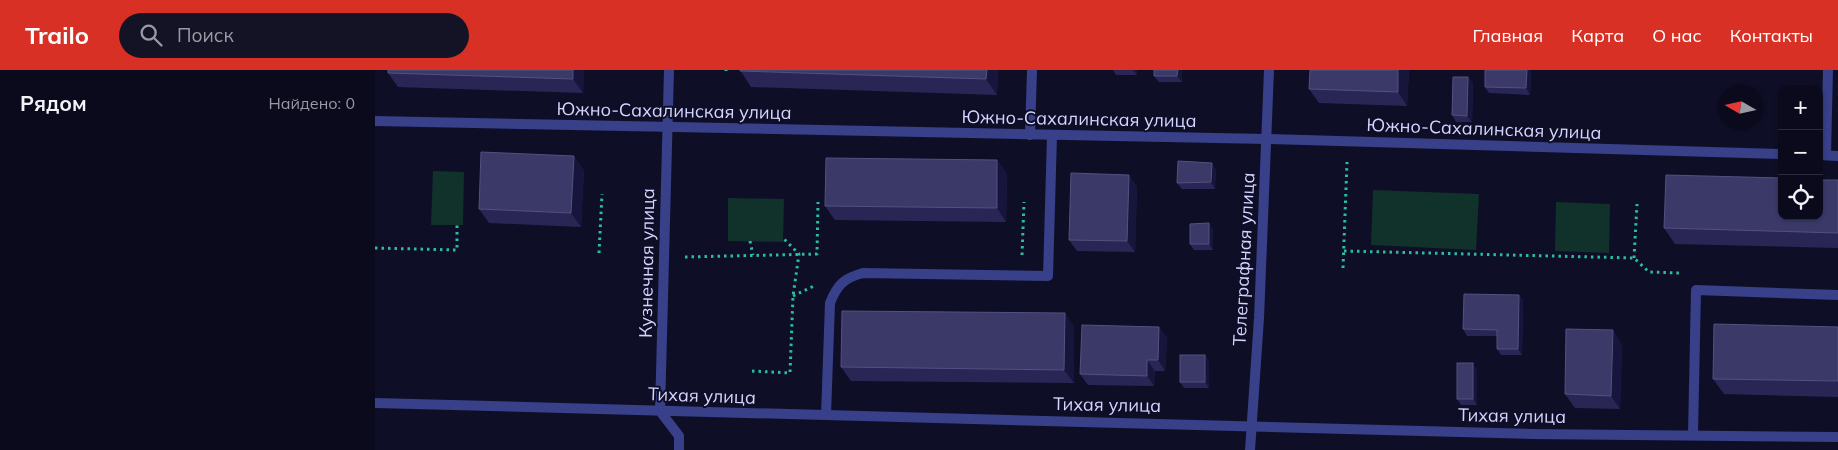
<!DOCTYPE html>
<html lang="ru">
<head>
<meta charset="utf-8">
<style>
  :root { --surface:#0b0a1d; --page:#141326; --text:#f1f3f6; --muted:#9a9aa4; --line:#2b2b3b; --accent:#d93025 }
  body { margin:0; font-family:Mulish,sans-serif; background:var(--page); color:var(--text) }
  .controls { position:absolute; right:15px; top:15px; display:grid; overflow:hidden; border-radius:10px; box-shadow:0 1px 4px #0004 }
  .controls button { width:45px; height:45px; display:grid; place-items:center; padding:0; border:0; border-bottom:1px solid var(--line); background:var(--surface); color:var(--text); font:25px sans-serif }
  .compass { position:absolute; left:1343px; top:15px; width:45px; height:45px; border-radius:50%; background:var(--surface); box-shadow:0 1px 4px #0004; rotate:279deg }
  .list { margin:0; padding:0; list-style:none }
  h2 { display:flex; justify-content:space-between; align-items:center; height:65px; margin:0; padding:0 20px; font-size:21px }
  h2 small { font-size:16px; font-weight:400; color:var(--muted) }
  .icon { flex:none; width:28px; height:28px; fill:none; stroke:currentColor; stroke-width:2; stroke-linecap:round; stroke-linejoin:round }
  .map { position:relative; flex:none; width:1463px; height:380px; overflow:hidden }
  header { display:flex; align-items:center; gap:30px; box-sizing:border-box; height:70px; padding:0 25px; background:var(--accent); color:#fff }
  header strong { font-size:24px }
  nav { display:flex; gap:28px; margin-inline-start:auto; font-size:18px }
  .search { width:350px; height:45px; background:var(--page); display:flex; align-items:center; gap:12px; box-sizing:border-box; padding:0 18px; border-radius:28px; color:var(--muted); font-size:19px }
  main { display:flex }
  aside { flex:1; background:var(--surface) }
  .map>svg:first-child { display:block }
</style>
</head>
<body>
<header>
<strong>Trailo</strong>
<div class="search"><svg class="icon" aria-label="search" viewBox="0 0 24 24"><circle cx="10" cy="10" r="6"/><path d="M15 15l6 6"/></svg>Поиск</div>
<nav><a>Главная</a><a>Карта</a><a>О нас</a><a>Контакты</a></nav>
</header>
<main>
<aside>
<h2>Рядом<small>Найдено: 0</small></h2>
<ul class="list">
</ul>
</aside>
<div class="map">
<svg width="1463" height="380" viewBox="0 0 1463 380">
  <rect width="100%" height="100%" fill="#0f0e27"/>
  <!-- green -->
  <g fill="#11312b">
    <path d="M58 101 89 102 88 155H56Z"/>
    <path d="M998 120 1104 124 1101 180 996 175Z"/>
    <path d="M353 128 409 129 408 172 353 171Z"/>
    <path d="M1181 132 1235 134 1234 183 1180 181Z"/>
  </g>
  <g fill="none" stroke-linecap="round" stroke-linejoin="round">
    <!-- path -->
    <g stroke="#2abd9e" stroke-width="3" stroke-dasharray="2.5 4" stroke-linecap="butt">
      <path d="M351 1V0"/>
      <path d="M375 171 378 185"/>
      <path d="M0 178 82 180V155"/>
      <path d="M969 181 1259 188 1274 202 1305 203"/>
      <path d="M224 183 227 124"/>
      <path d="M647 185 649 132"/>
      <path d="M310 187 442 184 443 132"/>
      <path d="M1259 188 1262 134"/>
      <path d="M968 198 972 92"/>
      <path d="M418 226 441 215"/>
      <path d="M377 301 415 303 418 226 424 184 408 168"/>
    </g>
    <!-- lane -->
    <g stroke="#374088" stroke-width="10">
      <path d="M655 65 657 0"/>
      <path d="M1451 85 1453 0"/>
      <path d="M451 345 455 233C462 215 469 208 488 203L673 206 677 65"/>
      <path d="M1318 364 1321 220 1463 225"/>
    </g>
    <!-- street -->
    <g stroke="#374088" stroke-width="10">
      <path d="M294 0 285 341 304 366V380"/>
      <path d="M0 51 891 69 1407 84"/>
      <path d="M1444 85 1463 86"/>
      <path d="M0 333 1157 364 1463 367"/>
      <path d="M875 380 884 248 894 0"/>
    </g>
  </g>
  <!-- wall -->
  <g fill="#292656">
    <path d="M209 0 208 23 23 17 13 3Z"/>
    <path d="M365 0H623L622 25 376 17Z"/>
    <path d="M738 0H762V5H741Z"/>
    <path d="M807 0V12H784L779 6Z"/>
    <path d="M935 0H1034L1032 36 944 33 934 19Z"/>
    <path d="M1156 0 1155 25 1114 23 1110 17Z"/>
    <path d="M1093 7 1098 13 1097 52H1081L1077 45Z"/>
    <path d="M622 90 632 104 631 152 460 150 450 136Z"/>
    <path d="M841 99 840 119H807L802 113Z"/>
    <path d="M209 100 206 157 114 153 104 139Z"/>
    <path d="M1463 110V178L1300 174 1289 158Z"/>
    <path d="M762 116 760 182 702 181 694 170Z"/>
    <path d="M834 153 838 160V180H819L815 174Z"/>
    <path d="M1144 225 1148 231 1147 285H1126L1122 279V266H1092L1088 259Z"/>
    <path d="M690 243 699 257V313L476 311 466 297Z"/>
    <path d="M784 257 792 268 790 301H780L779 316 713 315 705 304Z"/>
    <path d="M1463 257V327L1349 324 1338 309Z"/>
    <path d="M1247 274 1245 339 1200 338 1190 324Z"/>
    <path d="M830 285 834 292V318H809L805 312Z"/>
    <path d="M1102 300V335H1086L1082 329Z"/>
  </g>
  <!-- shaded-wall -->
  <g fill="#17153b">
    <path d="M198 0H209L208 23 198 9Z"/>
    <path d="M612 0H623L622 25 611 9Z"/>
    <path d="M758 0H762V5Z"/>
    <path d="M803 0H807V12L802 6Z"/>
    <path d="M1023 0H1034L1032 36 1023 22Z"/>
    <path d="M1152 0H1156L1155 25 1151 18Z"/>
    <path d="M1093 7 1098 13 1097 52 1092 46Z"/>
    <path d="M199 86 209 100 206 157 196 143Z"/>
    <path d="M622 90 632 104 631 152 622 138Z"/>
    <path d="M837 93 841 99 840 119 836 112Z"/>
    <path d="M754 105 762 116 760 182 752 171Z"/>
    <path d="M834 153 838 160V180L834 174Z"/>
    <path d="M1144 225 1148 231 1147 285 1143 279Z"/>
    <path d="M690 243 699 257V313L689 300Z"/>
    <path d="M784 257 792 268 790 301 783 290Z"/>
    <path d="M1238 260 1247 274 1245 339 1236 326Z"/>
    <path d="M830 285 834 292V318L830 312Z"/>
    <path d="M772 290 780 301 779 316 772 306Z"/>
    <path d="M1098 293 1102 300V335L1098 329Z"/>
  </g>
  <!-- building -->
  <g fill="#3b3968" stroke="#535180">
    <path d="M13 0H198V9L13 3Z"/>
    <path d="M365 0H612L611 9 365 1Z"/>
    <path d="M779 0H803L802 6H779Z"/>
    <path d="M935 0H1023V22L934 19Z"/>
    <path d="M1110 0H1152L1151 18 1110 17Z"/>
    <path d="M1078 7H1093L1092 46 1077 45Z"/>
    <path d="M106 82 199 86 196 143 104 139Z"/>
    <path d="M451 88 622 90V138L450 136Z"/>
    <path d="M803 91 837 93 836 112 802 113Z"/>
    <path d="M696 103 754 105 752 171 694 170Z"/>
    <path d="M1291 105 1407 108V146H1444V110H1463V163L1289 158Z"/>
    <path d="M834 153V174H815V154Z"/>
    <path d="M1089 224 1144 225 1143 279H1122V260L1088 259Z"/>
    <path d="M467 241 690 243 689 300 466 297Z"/>
    <path d="M1339 254 1463 257V311L1338 309Z"/>
    <path d="M707 255 784 257 783 290H772V306L705 304Z"/>
    <path d="M1191 259 1238 260 1236 326 1190 324Z"/>
    <rect x="805" y="285" width="25" height="27"/>
    <rect x="1082" y="293" width="16" height="36"/>
  </g>
  <g text-anchor="middle" stroke-width="4" stroke-linejoin="round" paint-order="stroke">
    <!-- street labels -->
    <g font-size="18" fill="#d4d5ff" stroke="#0f0e27">
      <text transform="translate(299 41) rotate(1)" y="6">Южно-Сахалинская улица</text>
      <text transform="translate(704 49) rotate(1)" y="6">Южно-Сахалинская улица</text>
      <text transform="translate(1109 59) rotate(2)" y="6">Южно-Сахалинская улица</text>
      <text transform="translate(869 189) rotate(-87)" y="6">Телеграфная улица</text>
      <text transform="translate(272 193) rotate(-89)" y="6">Кузнечная улица</text>
      <text transform="translate(327 326) rotate(2)" y="6">Тихая улица</text>
      <text transform="translate(732 335) rotate(1)" y="6">Тихая улица</text>
      <text transform="translate(1137 346) rotate(1)" y="6">Тихая улица</text>
    </g>
  </g>
</svg>
<div class="controls">
<button>+</button>
<button>−</button>
<button><svg class="icon" aria-label="locate" viewBox="0 0 24 24"><circle cx="12" cy="12" r="6"/><path d="M12 2v4M12 18v4M2 12h4M18 12h4"/></svg></button>
</div>
<svg class="compass" viewBox="-18 -18 36 36"><path d="M0-13l5 13h-10z" fill="#e53935"/><path d="M0 13l5-13h-10z" fill="#9a9aa4"/></svg>
</div>
</main>
</body>
</html>
